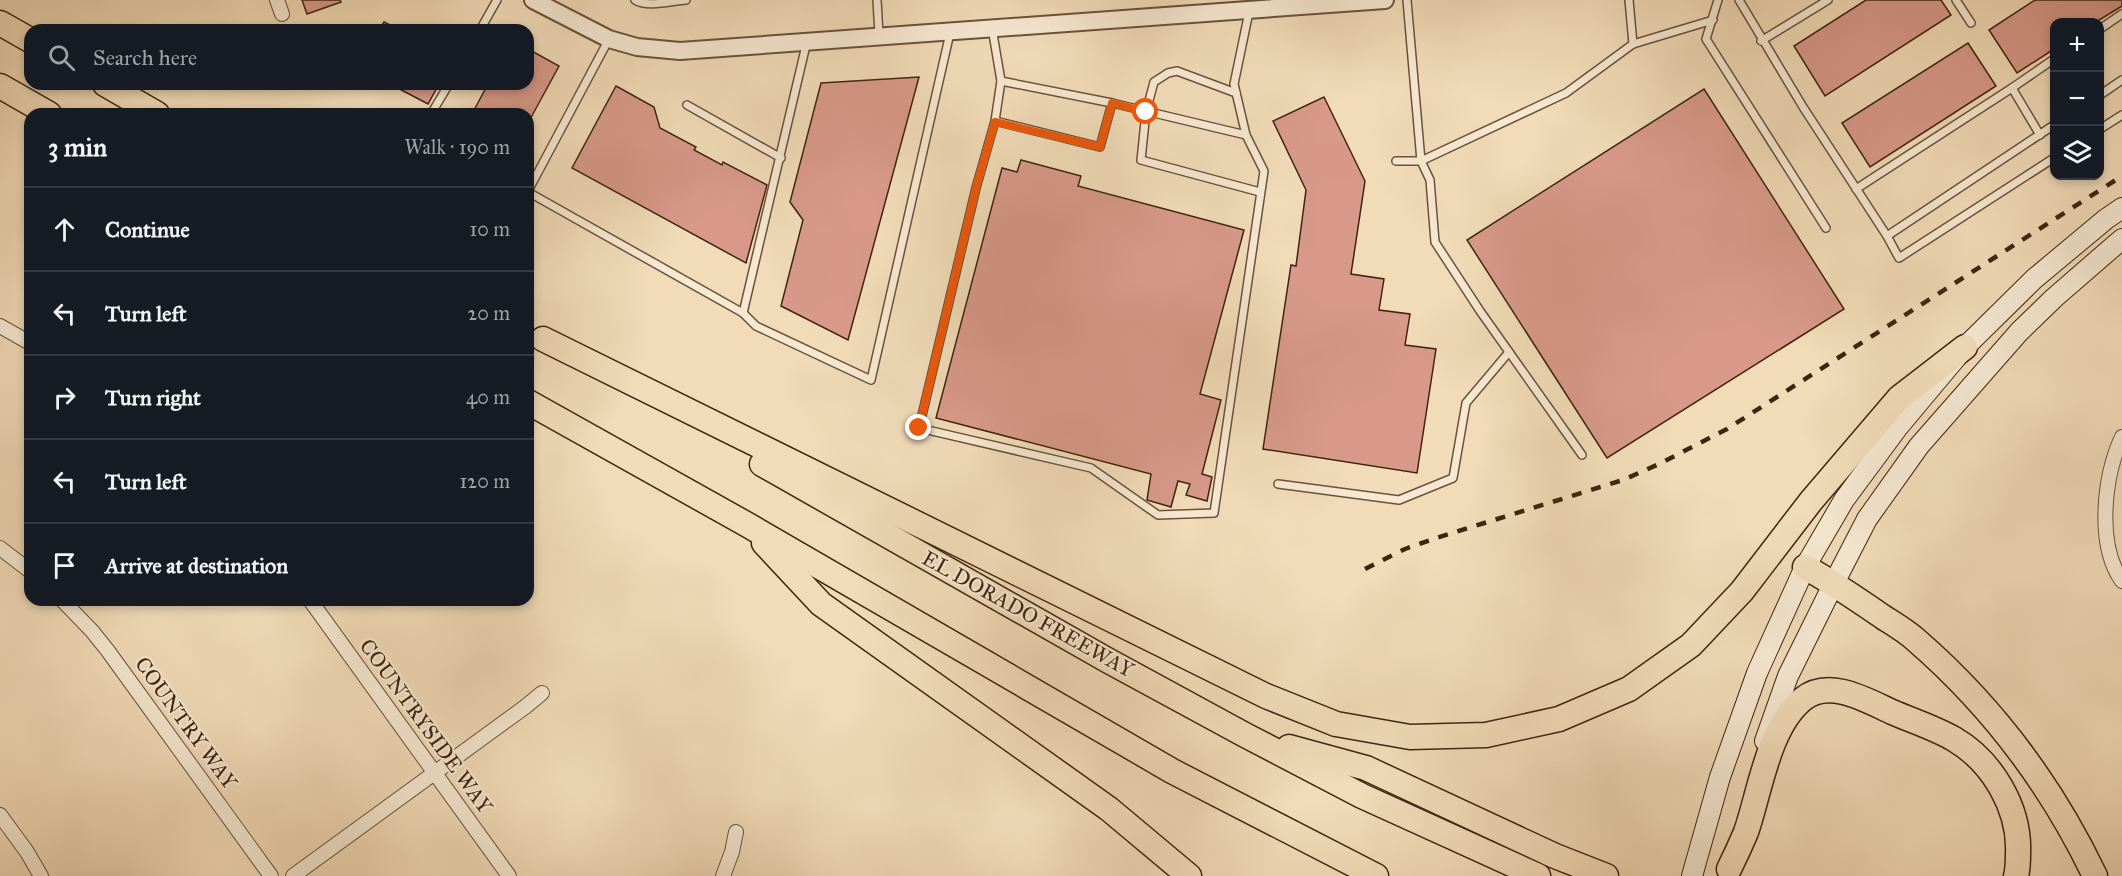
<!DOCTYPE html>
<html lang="en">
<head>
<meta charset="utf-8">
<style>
  :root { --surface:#171b24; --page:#20242c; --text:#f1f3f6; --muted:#9ea1a6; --line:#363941 }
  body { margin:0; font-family:"IM FELL Great Primer",serif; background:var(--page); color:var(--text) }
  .controls { position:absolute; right:18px; top:18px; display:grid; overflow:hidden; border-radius:12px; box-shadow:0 3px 9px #0003 }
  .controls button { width:54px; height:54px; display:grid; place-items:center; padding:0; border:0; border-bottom:2px solid var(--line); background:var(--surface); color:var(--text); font:30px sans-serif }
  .stop { position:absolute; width:18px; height:18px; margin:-14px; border:4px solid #ea580c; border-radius:50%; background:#fff }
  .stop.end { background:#ea580c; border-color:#fff; box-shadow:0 2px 6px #0008 }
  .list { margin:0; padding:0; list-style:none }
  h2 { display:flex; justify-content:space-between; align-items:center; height:78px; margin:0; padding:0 24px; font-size:26px }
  h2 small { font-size:20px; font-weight:400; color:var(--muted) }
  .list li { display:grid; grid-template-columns:39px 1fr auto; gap:18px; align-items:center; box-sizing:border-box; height:84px; padding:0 24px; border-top:2px solid var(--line) }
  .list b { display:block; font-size:22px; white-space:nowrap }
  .list em { font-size:20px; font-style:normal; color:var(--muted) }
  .icon { flex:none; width:33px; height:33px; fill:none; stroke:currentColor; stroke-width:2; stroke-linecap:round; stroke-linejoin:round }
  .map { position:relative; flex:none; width:2122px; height:876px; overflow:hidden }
  .search { position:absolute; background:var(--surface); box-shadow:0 3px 9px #0003; left:24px; top:24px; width:510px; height:66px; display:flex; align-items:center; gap:15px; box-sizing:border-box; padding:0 21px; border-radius:18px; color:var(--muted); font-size:22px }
  .panel { position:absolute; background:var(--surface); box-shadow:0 3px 9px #0003; left:24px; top:108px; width:510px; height:498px; border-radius:18px }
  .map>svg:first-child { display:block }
</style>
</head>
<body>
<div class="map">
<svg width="2122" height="876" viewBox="0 0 2122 876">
  <rect width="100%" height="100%" fill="#f1dbb8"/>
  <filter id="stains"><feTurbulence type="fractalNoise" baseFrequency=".00333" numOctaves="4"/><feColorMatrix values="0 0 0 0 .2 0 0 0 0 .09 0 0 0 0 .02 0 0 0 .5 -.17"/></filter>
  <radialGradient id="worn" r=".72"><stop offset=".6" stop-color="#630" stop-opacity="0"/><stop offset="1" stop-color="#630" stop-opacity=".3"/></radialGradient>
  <!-- building -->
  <g fill="#d8998a" stroke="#3f2510" stroke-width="1.5">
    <path d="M302 0H340L341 2 307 14Z"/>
    <path d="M1866 0H1941L1951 15 1825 96 1794 46Z"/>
    <path d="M2035 0H2122V6L2096 22H2054V49L2017 73 1989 30Z"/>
    <path d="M384 22 400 30H379Z"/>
    <path d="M1968 43 1996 86 1870 167 1842 123Z"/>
    <path d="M528 49 559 66 528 123V114H472L488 84H528Z"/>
    <path d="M919 77 848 340 781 306 803 220 790 202 821 83Z"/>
    <path d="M390 84H439L428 104Z"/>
    <path d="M616 86 654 107 660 128 696 147 694 150 722 165 723 162 767 185 746 263 572 168Z"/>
    <path d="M1704 89 1844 309 1607 458 1467 240Z"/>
    <path d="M1324 97 1365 181 1351 274 1384 279 1379 310 1410 314 1405 345 1436 349 1417 473 1263 449 1291 265 1296 266 1306 190 1273 121Z"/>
    <path d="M1021 160 1081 176 1078 186 1244 230 1200 394 1221 400 1202 474 1212 477 1207 501 1186 495 1190 484 1178 481 1171 507 1147 500 1151 474 936 418 1002 168 1017 172Z"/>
  </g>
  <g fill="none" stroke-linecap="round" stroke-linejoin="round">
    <defs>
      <g id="service">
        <path d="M635 0C648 8 671 1 686 0"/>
        <path d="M877 0 879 35"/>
        <path d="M1407 0 1421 161 1430 180 1435 242 1480 311 1582 455"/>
        <path d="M1629 0 1633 44"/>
        <path d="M1718 0 1706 39 1826 228"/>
        <path d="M1739 0 1803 107 1887 236 1899 258 2054 158"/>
        <path d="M1956 0 1971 23"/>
        <path d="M992 28 1001 81 995 121 976 188 919 428 1091 468 1158 515 1214 513 1264 171 1246 135 1234 84 1249 12"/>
        <path d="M2100 29 2122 14"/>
        <path d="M480 30 497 0"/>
        <path d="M1761 41 1828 0"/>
        <path d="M1001 81 1112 103 1246 135"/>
        <path d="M2012 88 2054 59"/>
        <path d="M1236 93 1177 71 1168 73 1154 82 1146 112 1141 160 1260 192"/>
        <path d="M2100 95 2122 80"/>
        <path d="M687 105 781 158"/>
        <path d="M431 114 449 84"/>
        <path d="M995 121 1100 147 1112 103"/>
        <path d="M2100 129 2122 115"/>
        <path d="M1396 161H1421L1566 93 1633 44 1713 20"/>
        <path d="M1856 189 2012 88 2040 135"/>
        <path d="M528 191 609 39"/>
        <path d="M528 192 743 313 756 326 871 380 950 33"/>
        <path d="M1887 236 2054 125"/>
        <path d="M743 313 807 41"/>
        <path d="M1278 484 1399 500 1453 478 1466 403 1509 352"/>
      </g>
      <g id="minor">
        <path d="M277 0 282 14"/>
        <path d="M0 326 30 343"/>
        <path d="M2122 437C2104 476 2096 544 2122 581"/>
        <path d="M0 548 30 571"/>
        <path d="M62 600 92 631 108 651 271 876"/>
        <path d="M310 600 509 876"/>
        <path d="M0 815 27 852 41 876"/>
        <path d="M293 876 525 707 542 693"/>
        <path d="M723 876 732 852 736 832"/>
      </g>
      <path id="tertiary" d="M533 0 609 39 637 47 680 51 1385 0"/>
      <g id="secondary">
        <path d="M1765 741 1788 676 1834 583 1867 519 1919 446 2019 332 2054 298 2122 239"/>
        <path d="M1692 876 1720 777 1757 673 1805 567 1844 500 1898 427 1965 347 2034 279 2106 219 2122 208"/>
      </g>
      <g id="motorway">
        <path d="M0 23 30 40"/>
        <path d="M105 84 157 114"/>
        <path d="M0 86 49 114"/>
        <path d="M543 339 1266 696 1336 724 1410 737 1486 735 1559 719 1629 689 1691 645 1742 591 1811 501 1899 398 1965 347"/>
        <path d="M528 402 746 524 1172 771 1376 876"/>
        <path d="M762 464 1107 660 1245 735 1362 796 1538 876"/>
        <path d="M764 543 821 604 1109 809 1189 876"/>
        <path d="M1805 567C1832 582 1857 599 1883 617 1894 624 1906 631 1916 640 1992 706 2052 786 2095 876"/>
        <path d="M1289 747 1366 768 1555 856 1606 876"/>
        <path d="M1729 869C1735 857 1741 844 1746 832 1760 792 1768 727 1803 699 1829 678 1866 700 1892 712 1913 721 1935 728 1954 739 1993 762 2020 809 2018 853 2018 861 2018 869 2016 876"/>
      </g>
    </defs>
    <!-- service casing -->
    <use href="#service" stroke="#6c523a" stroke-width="10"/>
    <!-- minor casing -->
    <use href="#minor" stroke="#6c523a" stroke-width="16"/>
    <!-- tertiary casing -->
    <use href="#tertiary" stroke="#6c523a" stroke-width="20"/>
    <!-- secondary casing -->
    <use href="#secondary" stroke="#3f2510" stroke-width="22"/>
    <!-- motorway casing -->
    <use href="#motorway" stroke="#3f2510" stroke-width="27"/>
    <!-- service -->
    <use href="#service" stroke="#f6e8d1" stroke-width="7"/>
    <!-- minor -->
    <use href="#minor" stroke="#f6e8d1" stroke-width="14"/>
    <!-- tertiary -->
    <use href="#tertiary" stroke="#f6e8d1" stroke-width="16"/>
    <!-- secondary -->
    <use href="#secondary" stroke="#f6e8d1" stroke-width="20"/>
    <!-- motorway -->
    <use href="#motorway" stroke="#f1dbb8" stroke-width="24"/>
    <!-- rail -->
    <path stroke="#3f2510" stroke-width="4.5" stroke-dasharray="10 10" stroke-linecap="butt" d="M1365 569 1405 549 1436 538 1623 480 1659 464 1727 429 2122 176"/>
  </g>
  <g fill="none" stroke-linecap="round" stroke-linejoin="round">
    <!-- route -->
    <path stroke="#ea580c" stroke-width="8" d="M919 428 976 188 995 122 1100 147 1112 103 1146 112"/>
  </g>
  <g text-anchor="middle" stroke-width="4.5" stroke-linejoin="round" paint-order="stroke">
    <!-- street labels -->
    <g font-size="21" fill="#3f2510" stroke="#f6e8d1">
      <text transform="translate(1028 614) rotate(29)" y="7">EL DORADO FREEWAY</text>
      <text transform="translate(186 723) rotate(54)" y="7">COUNTRY WAY</text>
      <text transform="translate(426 726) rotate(54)" y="7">COUNTRYSIDE WAY</text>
    </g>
  </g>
  <rect width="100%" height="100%" filter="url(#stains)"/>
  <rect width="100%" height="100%" fill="url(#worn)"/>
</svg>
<div class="controls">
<button>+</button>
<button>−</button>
<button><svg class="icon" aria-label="layers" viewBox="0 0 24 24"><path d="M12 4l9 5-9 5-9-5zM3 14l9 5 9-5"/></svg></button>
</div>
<div class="stop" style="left:1146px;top:112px"></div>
<div class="stop end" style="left:919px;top:428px"></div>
<div class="search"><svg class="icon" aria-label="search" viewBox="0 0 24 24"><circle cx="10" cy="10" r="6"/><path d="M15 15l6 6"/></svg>Search here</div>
<section class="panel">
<h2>3 min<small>Walk · 190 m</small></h2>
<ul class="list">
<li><svg class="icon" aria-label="ahead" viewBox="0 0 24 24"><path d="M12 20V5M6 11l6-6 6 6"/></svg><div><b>Continue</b></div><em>10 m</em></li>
<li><svg class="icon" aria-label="left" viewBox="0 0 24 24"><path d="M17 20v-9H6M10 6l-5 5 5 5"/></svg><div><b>Turn left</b></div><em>20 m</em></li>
<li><svg class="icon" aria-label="right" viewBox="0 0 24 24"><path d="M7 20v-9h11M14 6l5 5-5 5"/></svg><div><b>Turn right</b></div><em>40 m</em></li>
<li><svg class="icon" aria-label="left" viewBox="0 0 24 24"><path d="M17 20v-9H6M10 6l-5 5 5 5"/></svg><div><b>Turn left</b></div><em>120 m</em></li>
<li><svg class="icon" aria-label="arrive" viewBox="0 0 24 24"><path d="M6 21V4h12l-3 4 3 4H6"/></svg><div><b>Arrive at destination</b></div></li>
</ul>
</section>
</div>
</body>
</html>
